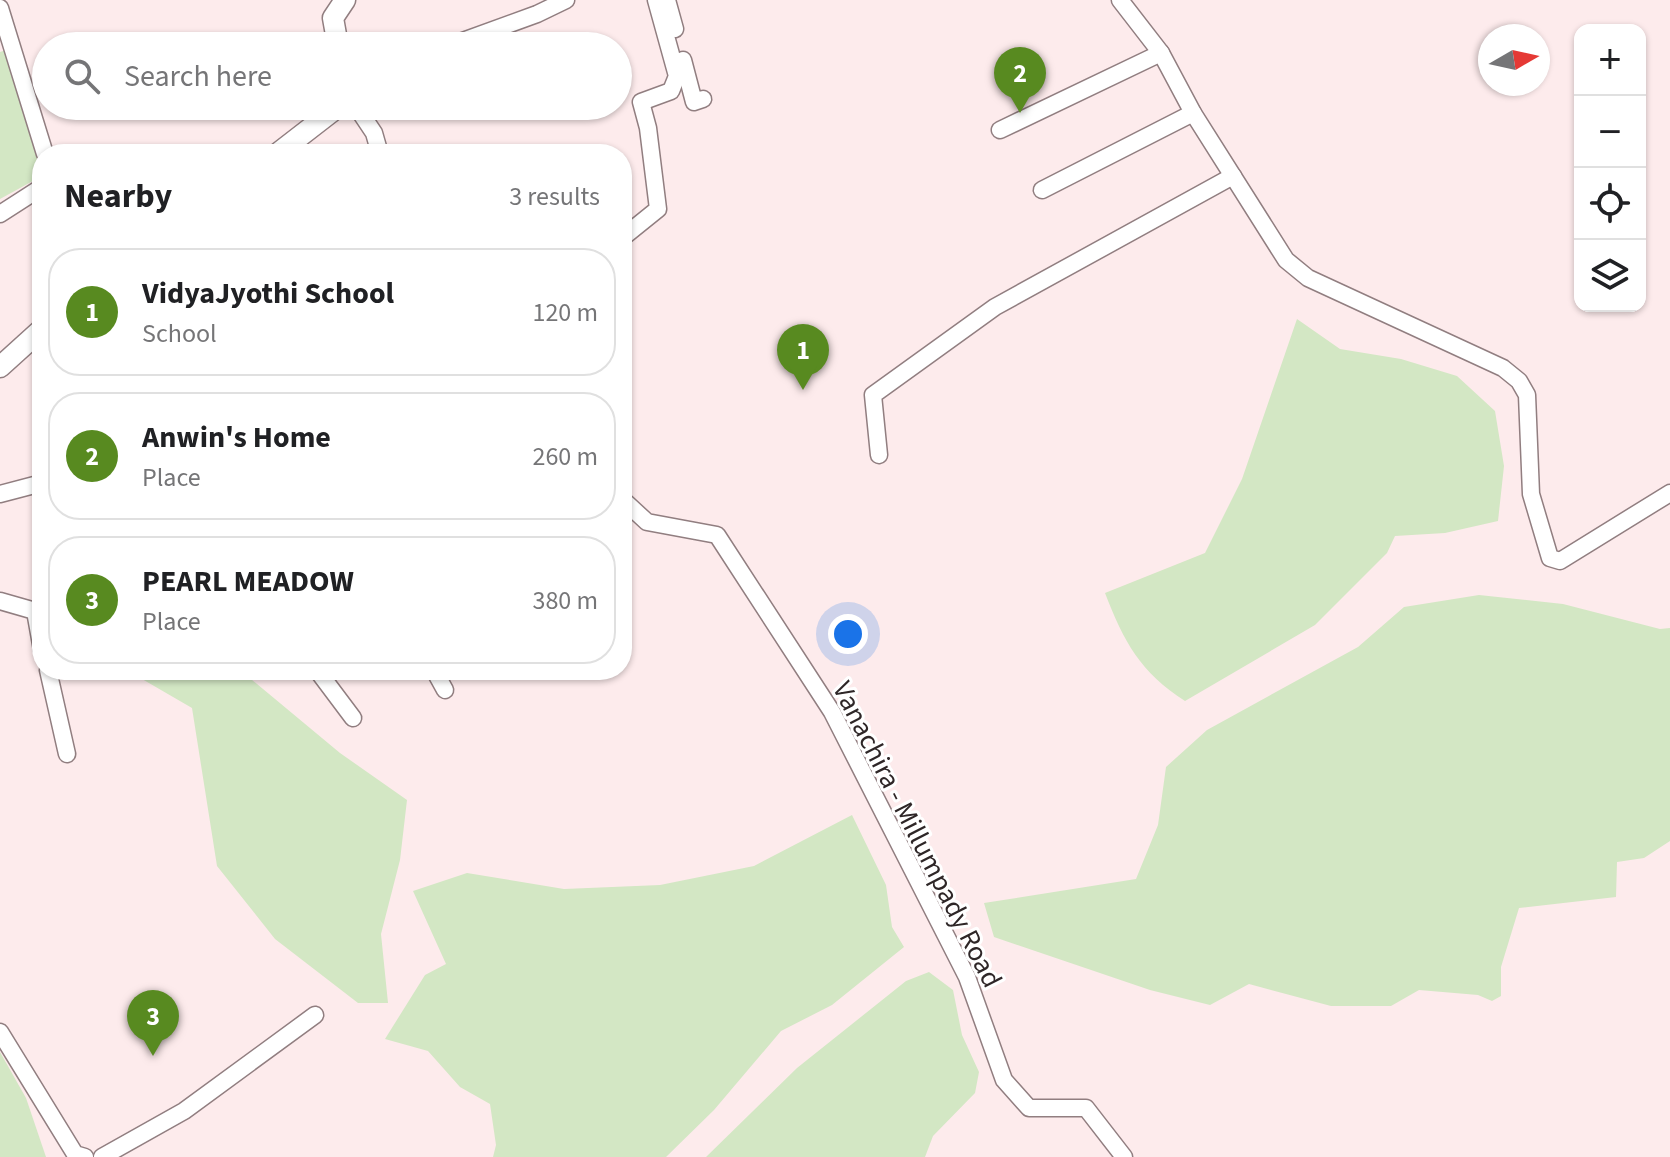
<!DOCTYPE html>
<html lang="en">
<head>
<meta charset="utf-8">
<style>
  :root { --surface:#fff; --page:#f2f2f2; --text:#202124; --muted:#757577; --line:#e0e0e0; --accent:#588a20 }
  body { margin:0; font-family:"Source Sans 3",sans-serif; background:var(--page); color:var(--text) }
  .controls { position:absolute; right:24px; top:24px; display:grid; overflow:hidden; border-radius:16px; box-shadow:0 2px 6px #0004 }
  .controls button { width:72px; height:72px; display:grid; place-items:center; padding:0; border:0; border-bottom:2px solid var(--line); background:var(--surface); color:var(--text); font:40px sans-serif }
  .compass { position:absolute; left:1478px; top:24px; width:72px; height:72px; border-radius:50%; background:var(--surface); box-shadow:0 2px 6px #0004; rotate:81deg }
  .you { position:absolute; left:848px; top:634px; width:28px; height:28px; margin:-20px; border:6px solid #fff; border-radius:50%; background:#1a73e8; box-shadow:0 0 0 12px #1a73e833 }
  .badge { display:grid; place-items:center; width:52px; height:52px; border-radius:50%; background:var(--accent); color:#fff; font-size:26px; font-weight:700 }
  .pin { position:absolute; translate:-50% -66px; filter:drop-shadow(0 2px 4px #0008) }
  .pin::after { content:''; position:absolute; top:42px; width:28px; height:24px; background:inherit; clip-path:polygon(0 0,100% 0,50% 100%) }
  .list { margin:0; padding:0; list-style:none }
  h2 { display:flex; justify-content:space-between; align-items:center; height:104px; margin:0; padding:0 32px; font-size:34px }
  h2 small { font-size:26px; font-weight:400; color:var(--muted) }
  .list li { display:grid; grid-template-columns:52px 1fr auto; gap:24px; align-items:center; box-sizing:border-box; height:128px; margin:0 16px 16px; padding:0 16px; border:2px solid var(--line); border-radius:32px }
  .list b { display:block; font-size:30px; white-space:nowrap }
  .list p { margin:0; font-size:26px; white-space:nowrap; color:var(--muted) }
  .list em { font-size:26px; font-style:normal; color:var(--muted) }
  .icon { flex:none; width:44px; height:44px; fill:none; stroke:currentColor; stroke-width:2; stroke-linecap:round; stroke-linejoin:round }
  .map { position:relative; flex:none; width:1670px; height:1157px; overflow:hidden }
  .search { position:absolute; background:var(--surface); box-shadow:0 2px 6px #0004; left:32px; top:32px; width:600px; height:88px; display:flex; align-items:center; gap:20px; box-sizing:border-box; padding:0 28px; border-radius:44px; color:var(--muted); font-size:30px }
  .panel { position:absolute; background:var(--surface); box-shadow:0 2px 6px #0004; left:32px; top:144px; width:600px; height:536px; border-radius:32px }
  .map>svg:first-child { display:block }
</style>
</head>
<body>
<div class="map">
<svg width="1670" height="1157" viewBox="0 0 1670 1157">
  <rect width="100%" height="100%" fill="#fdebec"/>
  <!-- green -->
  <g fill="#d3e7c4">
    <path d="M12 48 42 176 0 199V52Z"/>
    <path d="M1297 319 1340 349 1401 359 1457 376 1495 411 1504 466 1498 521 1445 533 1395 536 1387 553 1315 625 1185 701C1140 672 1124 642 1105 593L1205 553 1242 479Z"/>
    <path d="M1479 595 1563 604 1660 629 1670 628V841L1644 858 1617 862 1616 897 1519 908 1501 967V996L1492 1001 1478 995 1419 990 1391 1006H1331L1249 984 1210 1005 1150 990 994 937 984 903 1136 879 1158 825 1166 767 1207 730 1358 647 1404 607Z"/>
    <path d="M202 670H240L340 753 407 800 400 860 381 934 388 1003H358L275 939 217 866 192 708 142 679Z"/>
    <path d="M852 815 886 885 892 927 904 947 832 1005 781 1031 714 1110 666 1157H493L496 1145 490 1104 460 1087 428 1051 385 1039 425 975 446 964 413 891 467 873 564 889 660 885 754 866Z"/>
    <path d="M929 972 953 990 962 1035 979 1072 975 1093 933 1136 925 1157H706L797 1068 906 981Z"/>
    <path d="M0 1052 26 1098 46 1157H0Z"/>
  </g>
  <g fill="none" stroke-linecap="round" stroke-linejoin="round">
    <defs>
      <g id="minor">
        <path d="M667 0 675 29"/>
        <path d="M1120 0 1161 53 1193 113 1286 260 1308 278 1503 368 1519 381 1527 395 1531 494 1550 558 1560 561 1670 493"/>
        <path d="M0 8 45 154"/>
        <path d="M449 46 537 14 566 0"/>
        <path d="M683 60 694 102 703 99"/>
        <path d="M356 106 374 133 380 154"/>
        <path d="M1000 130 1161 53"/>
        <path d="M1042 190 1193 113"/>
        <path d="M0 214 42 187"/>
        <path d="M622 238 658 209 648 128 641 102 671 91 677 76 656 0"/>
        <path d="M879 455 873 395 995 307 1233 176"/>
        <path d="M0 494 42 483"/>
        <path d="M622 499 647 522 717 535 832 712 967 977 1004 1080 1029 1108H1086L1124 1157"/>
        <path d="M0 601 35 611 42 650"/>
        <path d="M48 670 67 754"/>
        <path d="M317 670 353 718"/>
        <path d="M434 670 445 690"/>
        <path d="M0 1032 75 1154 85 1157"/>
        <path d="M102 1157 184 1111 315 1015"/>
      </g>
      <g id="tertiary">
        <path d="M338 46 333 18 345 0"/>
        <path d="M277 154 339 106"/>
        <path d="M0 367 42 329"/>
      </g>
    </defs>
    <!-- minor casing -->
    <use href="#minor" stroke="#917e80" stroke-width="19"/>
    <!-- tertiary casing -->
    <use href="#tertiary" stroke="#917e80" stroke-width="23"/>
    <!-- minor -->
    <use href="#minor" stroke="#fff" stroke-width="16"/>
    <!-- tertiary -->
    <use href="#tertiary" stroke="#fff" stroke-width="20"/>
  </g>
  <g text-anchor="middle" stroke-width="6" stroke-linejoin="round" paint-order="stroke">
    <!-- street labels -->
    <g font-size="28" fill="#2e2627" stroke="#fff">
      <text transform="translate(918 834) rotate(63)" y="10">Vanachira - Millumpady Road</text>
    </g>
  </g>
</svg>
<div class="controls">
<button>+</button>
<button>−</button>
<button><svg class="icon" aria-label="locate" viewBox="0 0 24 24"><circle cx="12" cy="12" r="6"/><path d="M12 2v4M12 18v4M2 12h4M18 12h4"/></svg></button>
<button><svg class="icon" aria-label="layers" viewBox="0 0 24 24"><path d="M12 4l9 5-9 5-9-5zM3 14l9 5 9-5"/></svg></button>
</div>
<svg class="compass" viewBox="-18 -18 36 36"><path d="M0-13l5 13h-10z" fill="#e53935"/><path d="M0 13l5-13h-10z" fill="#757577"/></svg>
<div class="you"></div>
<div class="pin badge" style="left:803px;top:390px">1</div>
<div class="pin badge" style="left:1020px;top:113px">2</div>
<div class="pin badge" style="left:153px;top:1056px">3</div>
<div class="search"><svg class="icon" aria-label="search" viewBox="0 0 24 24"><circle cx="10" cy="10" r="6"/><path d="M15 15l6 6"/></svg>Search here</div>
<section class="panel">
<h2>Nearby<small>3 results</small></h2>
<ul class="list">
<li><span class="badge">1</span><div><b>VidyaJyothi School</b><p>School</p></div><em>120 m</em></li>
<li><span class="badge">2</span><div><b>Anwin's Home</b><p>Place</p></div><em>260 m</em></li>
<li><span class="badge">3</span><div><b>PEARL MEADOW</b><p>Place</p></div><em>380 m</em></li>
</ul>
</section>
</div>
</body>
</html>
